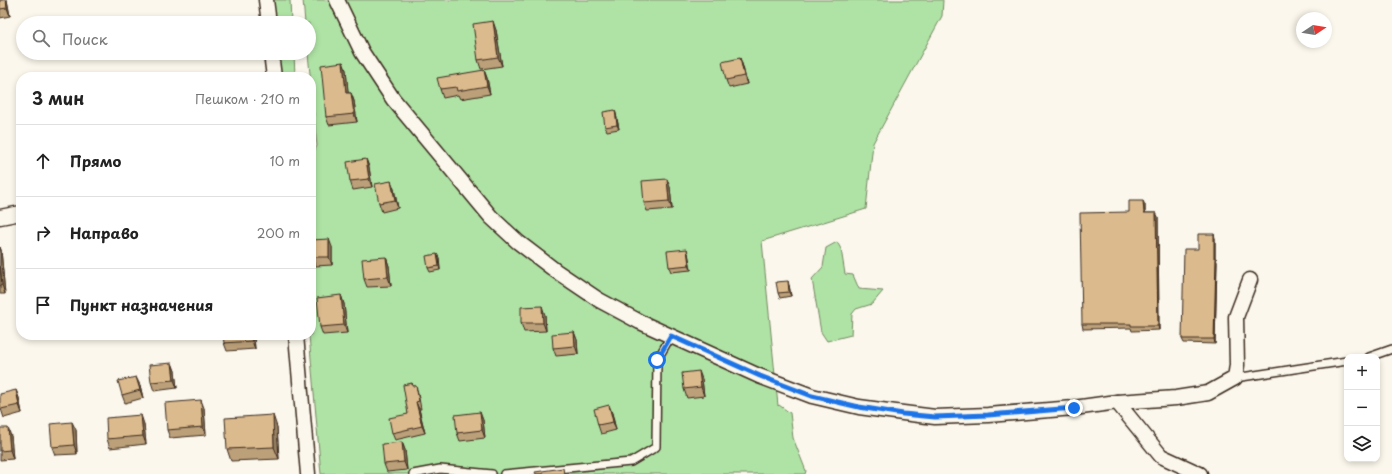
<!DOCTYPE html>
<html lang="ru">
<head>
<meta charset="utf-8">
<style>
  :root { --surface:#fff; --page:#f6f6f6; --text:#222; --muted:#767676; --line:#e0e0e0 }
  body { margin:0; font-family:"Playpen Sans",sans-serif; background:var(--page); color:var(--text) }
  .controls { position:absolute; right:12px; bottom:12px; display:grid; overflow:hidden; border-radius:8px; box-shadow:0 2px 6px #0003 }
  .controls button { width:36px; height:36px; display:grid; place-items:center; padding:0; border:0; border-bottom:1px solid var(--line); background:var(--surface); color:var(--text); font:20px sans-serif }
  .compass { position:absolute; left:1296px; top:12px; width:36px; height:36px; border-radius:50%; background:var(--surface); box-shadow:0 2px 6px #0003; rotate:78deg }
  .stop { position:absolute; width:12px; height:12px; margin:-9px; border:3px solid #1a73e8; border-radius:50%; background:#fff }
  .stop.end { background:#1a73e8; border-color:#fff; box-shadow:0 1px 4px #0008 }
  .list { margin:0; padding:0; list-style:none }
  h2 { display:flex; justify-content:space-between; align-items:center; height:52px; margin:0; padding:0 16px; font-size:17px }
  h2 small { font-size:13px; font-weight:400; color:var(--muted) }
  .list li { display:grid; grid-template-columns:26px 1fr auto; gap:12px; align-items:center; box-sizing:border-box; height:72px; padding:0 16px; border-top:1px solid var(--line) }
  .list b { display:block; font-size:15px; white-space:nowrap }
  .list em { font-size:13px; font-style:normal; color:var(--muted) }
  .icon { flex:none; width:22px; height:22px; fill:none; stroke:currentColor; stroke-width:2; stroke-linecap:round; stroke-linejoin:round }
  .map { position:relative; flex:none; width:1392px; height:474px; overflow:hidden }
  .search { position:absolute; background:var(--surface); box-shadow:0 2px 6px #0003; left:16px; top:16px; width:300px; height:44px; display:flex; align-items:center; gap:10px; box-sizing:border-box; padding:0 14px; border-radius:22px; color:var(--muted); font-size:15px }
  .panel { position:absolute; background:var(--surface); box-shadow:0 2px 6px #0003; left:16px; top:72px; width:300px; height:268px; border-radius:16px }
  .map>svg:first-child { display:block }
</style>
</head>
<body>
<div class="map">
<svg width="1392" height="474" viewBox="0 0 1392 474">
  <rect width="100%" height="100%" fill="#fbf7ec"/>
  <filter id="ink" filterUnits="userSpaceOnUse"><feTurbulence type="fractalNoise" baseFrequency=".025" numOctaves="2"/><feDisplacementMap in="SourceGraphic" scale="8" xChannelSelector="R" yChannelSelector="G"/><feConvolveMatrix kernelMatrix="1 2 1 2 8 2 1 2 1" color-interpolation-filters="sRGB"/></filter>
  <g filter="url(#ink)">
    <!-- green -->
    <g fill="#afe3a5" stroke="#758662">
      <path d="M272 0H290L291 23H275Z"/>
      <path d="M303 0H943L942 16 873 143 866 209 762 241 778 406 779 405 790 413 793 438 806 471 805 474H321L309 335H311V157L317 146 308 53 309 23H305Z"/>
      <path d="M278 53H294L295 77H280Z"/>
      <path d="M837 242 841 249 845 274 853 275 859 289 883 291 872 304 856 309 852 314 851 335 827 341 821 332 812 279 823 267 826 248Z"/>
    </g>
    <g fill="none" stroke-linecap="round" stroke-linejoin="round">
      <defs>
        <g id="service">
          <path d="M1369 357 1392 349"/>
          <path d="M1235 378 1347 361"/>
          <path d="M413 474 440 469 492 474"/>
          <path d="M504 474 631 462 656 447 657 360 671 336"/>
        </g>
        <g id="minor">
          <path d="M266 0 269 23"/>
          <path d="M337 0 362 52 393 99 491 217 518 242 556 271 599 300 640 322 759 376 812 396 859 407 903 413 935 417 988 415 1074 408 1117 402 1176 398 1208 393 1235 378 1237 365 1236 317 1250 280"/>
          <path d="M271 53 274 77"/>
          <path d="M0 217 21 213"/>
          <path d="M296 335 308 474"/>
          <path d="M1117 402 1161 456 1200 474"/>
        </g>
      </defs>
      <!-- service casing -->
      <use href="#service" stroke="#3b2a1e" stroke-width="10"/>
      <!-- minor casing -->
      <use href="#minor" stroke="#3b2a1e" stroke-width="17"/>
      <!-- service -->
      <use href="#service" stroke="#fbf7ec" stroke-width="7"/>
      <!-- minor -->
      <use href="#minor" stroke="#fbf7ec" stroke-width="14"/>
    </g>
    <!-- wall -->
    <g fill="#bca079" stroke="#3b2a1e">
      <path d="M0 0H7L10 16 0 18Z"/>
      <path d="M496 30 502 66 481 69 478 60Z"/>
      <path d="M740 58 743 67 747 84 729 88 726 80Z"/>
      <path d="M343 62 346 70 348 93H351L354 101 357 122 329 125 326 117Z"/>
      <path d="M484 70 487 78 490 94 460 99 458 95 443 98 440 89Z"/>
      <path d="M615 110 616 114 619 129 607 131 605 127Z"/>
      <path d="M366 159 369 167 372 187 353 190 350 181Z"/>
      <path d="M391 181 394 189 398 208 382 212 379 203Z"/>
      <path d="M670 187 672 209 647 211 644 203Z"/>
      <path d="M1145 205V213H1156L1158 217 1159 330 1132 331 1131 328 1083 329 1082 324 1129 212Z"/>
      <path d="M1215 238V258L1217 262 1215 344 1184 343 1182 339 1198 249Z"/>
      <path d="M0 247 1 250 5 294H0Z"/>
      <path d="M332 247V265L315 266 312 257Z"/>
      <path d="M688 253 691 270 671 272 669 267Z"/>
      <path d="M437 254 439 258 440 270 430 272 428 268Z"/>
      <path d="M386 257 389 266 391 286 367 287 364 279Z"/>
      <path d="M789 285 791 296 780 298 778 293Z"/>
      <path d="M341 295 344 304 347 333 323 335 320 327Z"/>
      <path d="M545 315 546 331 524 332 521 323Z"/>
      <path d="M574 332 577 340 578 354 556 356 553 348Z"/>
      <path d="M254 337 255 349 227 351 224 343Z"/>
      <path d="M172 363 175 371 177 388 154 391 151 382Z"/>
      <path d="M702 379 704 396 687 398 684 389Z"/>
      <path d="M412 383 413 386H416L418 393 421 409H419L425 433 395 440 392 433 408 414Z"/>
      <path d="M140 385 143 398 125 403 122 395Z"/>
      <path d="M16 390 19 398 22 413 4 418 1 409Z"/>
      <path d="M204 408 206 435 170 438 167 430Z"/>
      <path d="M612 413 616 430 601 434 598 425Z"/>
      <path d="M483 420 485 438 460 441 457 433Z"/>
      <path d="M144 424 146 444 110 448 107 439Z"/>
      <path d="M277 427 279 459 231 461 227 449Z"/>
      <path d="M0 428 11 436 13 459 0 460Z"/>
      <path d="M76 430 77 454 55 455 52 447Z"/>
      <path d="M402 442 405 450 407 470 387 472 384 464Z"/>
    </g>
    <!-- shaded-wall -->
    <g fill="#998263" stroke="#3b2a1e">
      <path d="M6 0H7L10 16 7 8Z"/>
      <path d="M493 21 496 30 502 66 498 57Z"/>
      <path d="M740 58 743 67 747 84 744 76Z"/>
      <path d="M343 62 346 70 349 101 346 93Z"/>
      <path d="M484 70 487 78 490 94 487 86Z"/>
      <path d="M351 93 354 101 357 122 354 114Z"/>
      <path d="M615 110 616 114 619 129 617 125Z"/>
      <path d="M366 159 369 167 372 187 369 179Z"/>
      <path d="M667 179 670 187 672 209 669 201Z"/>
      <path d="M391 181 394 189 398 208 395 200Z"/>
      <path d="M1143 201 1145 205V218L1144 213Z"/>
      <path d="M1156 213 1158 217 1159 330 1158 326Z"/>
      <path d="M1214 234 1215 238V262L1214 258Z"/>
      <path d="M329 239 332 247V265L329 257Z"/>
      <path d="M0 247 1 250 5 294 2 285 0 266Z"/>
      <path d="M687 249 688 253 691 270 689 265Z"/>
      <path d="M437 254 439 258 440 270 439 266Z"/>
      <path d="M386 257 389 266 391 286 388 277Z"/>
      <path d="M1216 258 1217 262 1215 344 1214 339Z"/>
      <path d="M788 281 789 285 791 296 789 292Z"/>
      <path d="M341 295 344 304 347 333 344 325Z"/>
      <path d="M542 306 545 315 546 331 543 323Z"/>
      <path d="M574 332 577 340 578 354 575 346Z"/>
      <path d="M251 335H253L254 337 255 349 252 341Z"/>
      <path d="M172 363 175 371 177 388 174 380Z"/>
      <path d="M699 371 702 379 704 396 701 387Z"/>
      <path d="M136 377 140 385 143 398 140 390Z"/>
      <path d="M16 390 19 398 22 413 19 405Z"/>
      <path d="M201 400 204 408 206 435 203 427Z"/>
      <path d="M416 402 419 409 425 433 422 426Z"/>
      <path d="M609 405 612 413 616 430 613 422Z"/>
      <path d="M480 412 483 420 485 438 482 430Z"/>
      <path d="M141 415 144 424 146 444 143 436Z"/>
      <path d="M273 415 277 427 279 459 274 447Z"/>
      <path d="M72 422 76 430 77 454 74 445Z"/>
      <path d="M8 428 11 436 13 459 10 450Z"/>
      <path d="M402 442 405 450 407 470 404 462Z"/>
    </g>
    <!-- building -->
    <g fill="#dbba8d" stroke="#3b2a1e">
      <path d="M0 0H6L7 8 0 9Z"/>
      <path d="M493 21 498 57 478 60 473 24Z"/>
      <path d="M740 58 744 76 726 80 722 62Z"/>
      <path d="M343 62 346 93H351L354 114 326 117 321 65Z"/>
      <path d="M484 70 487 86 457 91 456 87 440 89 437 78Z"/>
      <path d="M615 110 617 125 605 127 603 112Z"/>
      <path d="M366 159 369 179 350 181 347 162Z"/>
      <path d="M667 179 669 201 644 203 642 181Z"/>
      <path d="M391 181 395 200 379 203 375 184Z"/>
      <path d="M1129 201H1143L1144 213H1156L1158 326H1131V324H1082L1080 213 1129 212Z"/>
      <path d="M1198 234H1214V258H1216L1214 339H1182L1184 249H1198Z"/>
      <path d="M329 239V257H312L311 240Z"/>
      <path d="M687 249 689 265 669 267 667 251Z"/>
      <path d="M437 254 439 266 428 268 426 256Z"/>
      <path d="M386 257 388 277 364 279 362 259Z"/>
      <path d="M0 266 2 285 0 286Z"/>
      <path d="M788 281 789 292 778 293 776 282Z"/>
      <path d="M341 295 344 325 320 327 317 298Z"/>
      <path d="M542 306 543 323H521V307Z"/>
      <path d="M574 332 575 346 553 348 552 334Z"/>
      <path d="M223 335H251L252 341 224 343Z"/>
      <path d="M172 363 174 380 151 382 149 365Z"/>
      <path d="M699 371 701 387 684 389 682 373Z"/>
      <path d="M136 377 140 390 122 395 118 381Z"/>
      <path d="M412 383V386H416L419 401 416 402 422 426 392 433 389 418 408 414 403 385Z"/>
      <path d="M16 390 19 405 1 409 0 404V394Z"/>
      <path d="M201 400 203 427 167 430 165 403Z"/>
      <path d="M609 405 613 422 598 425 594 409Z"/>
      <path d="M480 412 482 430 457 433 455 415Z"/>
      <path d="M141 415 143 436 107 439 106 418Z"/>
      <path d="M273 415 274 447 227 449 225 418Z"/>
      <path d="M72 422 74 445 52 447 50 424Z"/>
      <path d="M0 428H8L10 450 0 451Z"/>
      <path d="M402 442 404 462 384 464 382 444Z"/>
      <path d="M563 468 564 474H536L535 472Z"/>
    </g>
  </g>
  <g fill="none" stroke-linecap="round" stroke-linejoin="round" filter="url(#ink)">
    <!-- route -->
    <path stroke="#1a73e8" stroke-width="5" d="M657 360 671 336 760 376 812 396 859 407 903 414 935 417 988 415 1074 408"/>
  </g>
</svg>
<div class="controls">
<button>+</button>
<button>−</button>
<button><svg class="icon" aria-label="layers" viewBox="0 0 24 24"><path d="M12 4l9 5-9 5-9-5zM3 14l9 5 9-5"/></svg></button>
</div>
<svg class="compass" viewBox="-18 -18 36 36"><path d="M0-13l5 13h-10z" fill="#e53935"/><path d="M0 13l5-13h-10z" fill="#767676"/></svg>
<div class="stop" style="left:657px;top:360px"></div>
<div class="stop end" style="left:1074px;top:408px"></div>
<div class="search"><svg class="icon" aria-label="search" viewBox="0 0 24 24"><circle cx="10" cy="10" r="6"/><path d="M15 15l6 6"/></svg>Поиск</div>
<section class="panel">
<h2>3 мин<small>Пешком · 210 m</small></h2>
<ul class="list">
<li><svg class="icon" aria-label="ahead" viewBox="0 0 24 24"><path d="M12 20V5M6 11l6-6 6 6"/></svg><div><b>Прямо</b></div><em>10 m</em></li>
<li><svg class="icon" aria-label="right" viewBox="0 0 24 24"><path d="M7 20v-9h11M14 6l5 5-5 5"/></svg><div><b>Направо</b></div><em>200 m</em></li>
<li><svg class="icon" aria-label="arrive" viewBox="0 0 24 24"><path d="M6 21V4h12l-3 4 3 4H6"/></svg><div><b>Пункт назначения</b></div></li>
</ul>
</section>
</div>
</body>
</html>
